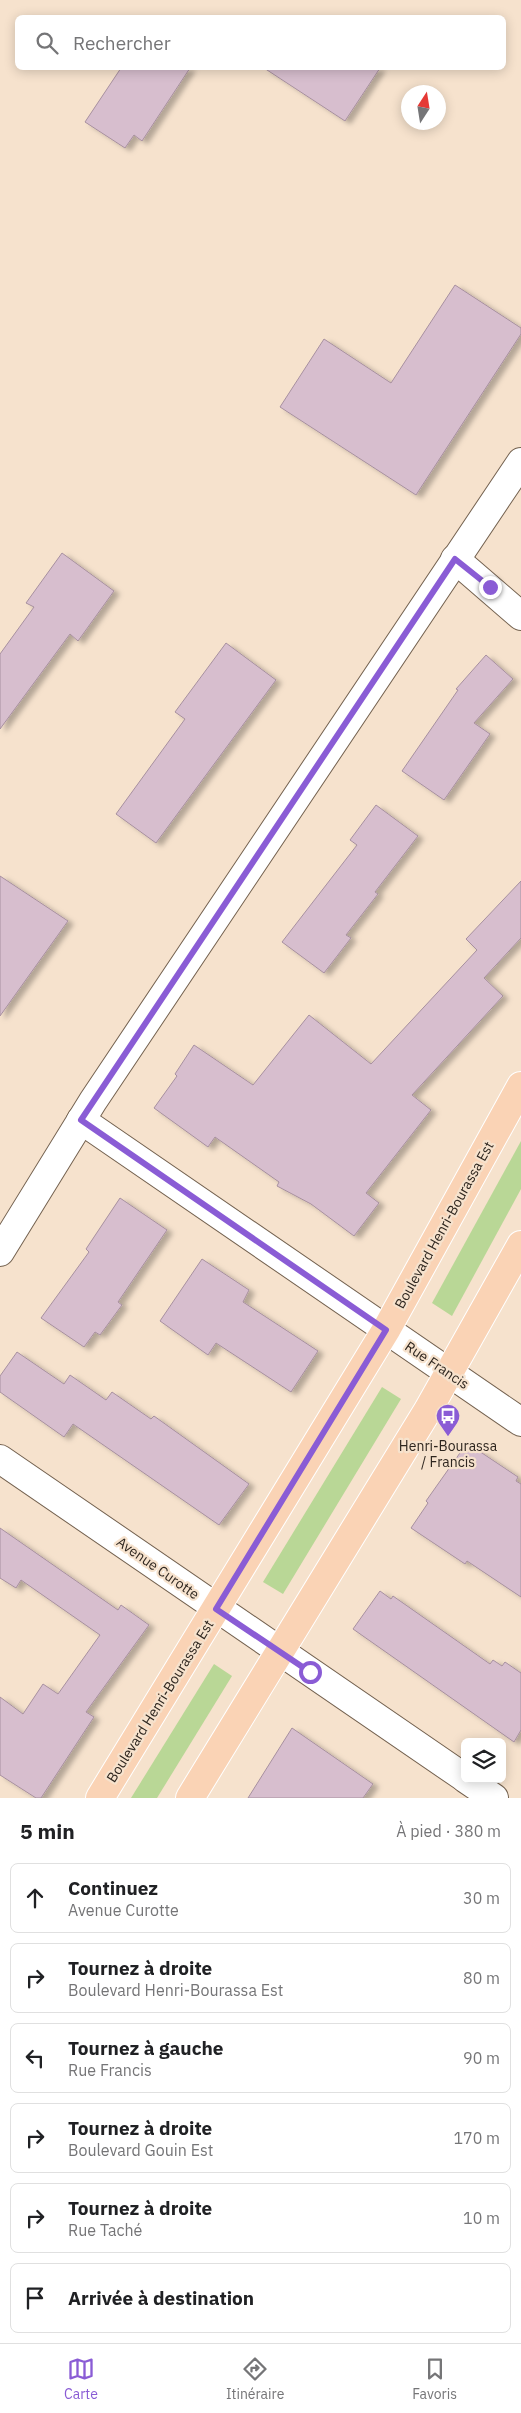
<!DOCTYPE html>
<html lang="fr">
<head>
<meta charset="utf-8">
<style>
  :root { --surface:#fff; --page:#f2f2f2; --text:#202124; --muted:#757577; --line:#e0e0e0; --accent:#8a5cd5 }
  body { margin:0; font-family:"IBM Plex Sans",sans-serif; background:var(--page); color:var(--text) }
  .controls { position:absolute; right:15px; bottom:15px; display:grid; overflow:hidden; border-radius:8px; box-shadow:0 2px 12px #0003 }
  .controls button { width:45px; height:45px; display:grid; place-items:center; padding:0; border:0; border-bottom:1px solid var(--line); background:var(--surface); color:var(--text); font:25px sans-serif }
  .compass { position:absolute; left:401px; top:85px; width:45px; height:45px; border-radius:50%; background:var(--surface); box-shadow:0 2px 12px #0003; rotate:12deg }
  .stop { position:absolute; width:15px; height:15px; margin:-11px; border:4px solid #8a5cd5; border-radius:50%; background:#fff }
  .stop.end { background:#8a5cd5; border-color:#fff; box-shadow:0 1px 5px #0008 }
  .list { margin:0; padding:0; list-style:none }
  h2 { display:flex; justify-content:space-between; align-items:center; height:65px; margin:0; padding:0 20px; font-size:21px }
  h2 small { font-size:16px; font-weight:400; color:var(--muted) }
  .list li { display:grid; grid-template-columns:32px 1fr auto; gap:15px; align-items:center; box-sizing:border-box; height:70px; margin:0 10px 10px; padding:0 10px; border:1px solid var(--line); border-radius:8px }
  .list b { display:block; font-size:19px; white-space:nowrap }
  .list p { margin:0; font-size:16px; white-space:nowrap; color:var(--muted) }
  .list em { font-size:16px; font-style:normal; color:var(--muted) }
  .icon { flex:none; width:28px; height:28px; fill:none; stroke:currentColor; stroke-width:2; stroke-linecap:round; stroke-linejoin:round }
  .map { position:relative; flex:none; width:521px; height:1798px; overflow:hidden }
  .search { position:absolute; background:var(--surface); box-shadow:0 2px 12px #0003; left:15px; right:15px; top:15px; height:55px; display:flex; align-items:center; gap:12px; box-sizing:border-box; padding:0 18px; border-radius:8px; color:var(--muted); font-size:19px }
  .sheet { height:545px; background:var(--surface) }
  nav { display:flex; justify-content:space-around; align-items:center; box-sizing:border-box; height:70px; border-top:1px solid var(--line); background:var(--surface); font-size:14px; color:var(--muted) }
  nav a { display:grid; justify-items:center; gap:2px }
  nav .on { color:var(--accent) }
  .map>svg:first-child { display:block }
</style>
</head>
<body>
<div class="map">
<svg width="521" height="1798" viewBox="0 0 521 1798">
  <defs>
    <filter id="shadow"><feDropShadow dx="5.5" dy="3" stdDeviation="2.5" flood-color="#0004"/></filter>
  </defs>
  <rect width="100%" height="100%" fill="#f6e2cd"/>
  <!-- green -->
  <g fill="#b9d796">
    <path d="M521 1141V1189L452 1316 432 1303Z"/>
    <path d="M382 1387 401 1399 283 1594 263 1582Z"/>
    <path d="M214 1664 232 1676 157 1798H131Z"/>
  </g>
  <!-- building -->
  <g fill="#d7bece" stroke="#a7909f" filter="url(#shadow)">
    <path d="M121 68H190L142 141 134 135 125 148 85 122Z"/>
    <path d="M264 68H380L345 121Z"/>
    <path d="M455 285 521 328V334L416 495 280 407 324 339 391 383Z"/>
    <path d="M62 553 114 591 78 641 70 634 0 729V654L34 607 26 603Z"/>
    <path d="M226 643 276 680 156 843 116 814 185 719 175 712Z"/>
    <path d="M486 655 513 679 474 723 490 734 444 800 402 771 458 690 456 689Z"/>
    <path d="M376 805 418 836 375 892 378 894 346 935 351 938 324 973 282 942 357 845 350 840Z"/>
    <path d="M0 876 68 921 0 1016Z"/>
    <path d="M521 881V938L484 978 503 996 412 1095 431 1110 366 1193 379 1203 354 1236 311 1204 277 1186 279 1182 215 1137 208 1147 154 1108 177 1076 175 1074 194 1045 253 1085 309 1015 371 1064 477 950 466 939Z"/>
    <path d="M120 1198 167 1230 118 1302 122 1305 100 1335 95 1332 84 1347 41 1318 89 1252 86 1249Z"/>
    <path d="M202 1259 249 1290 243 1302 318 1351 291 1392 216 1343 208 1355 160 1321Z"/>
    <path d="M17 1352 64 1384 70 1375 106 1400 112 1392 151 1419 154 1416 249 1484 219 1525 73 1424 64 1437 0 1392V1376Z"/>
    <path d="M467 1443 518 1477 516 1481 521 1484V1597L467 1561 465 1564 411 1528 428 1503 426 1501Z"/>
    <path d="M0 1528 118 1610 121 1605 149 1625 86 1712 94 1717 41 1798H36L0 1775V1697L23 1714 43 1684 58 1694 100 1635 21 1580 16 1588 0 1578Z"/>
    <path d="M380 1591 391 1599 393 1596 490 1664 493 1660 502 1666 505 1662 521 1673V1730L514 1742 353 1629Z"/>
    <path d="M292 1728 373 1784 363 1798H248Z"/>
  </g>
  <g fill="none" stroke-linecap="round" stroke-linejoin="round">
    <defs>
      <g id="minor">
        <path d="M455 559 521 616"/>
        <path d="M81 1120 521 1422"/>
        <path d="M0 1459 465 1778"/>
        <path d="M466 1779 494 1798"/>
      </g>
      <path id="tertiary" d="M0 1252 93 1101 521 462"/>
      <g id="primary">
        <path d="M100 1798 386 1330 521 1086"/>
        <path d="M190 1798 428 1410 521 1245"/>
      </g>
    </defs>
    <!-- minor casing -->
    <use href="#minor" stroke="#746250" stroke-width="30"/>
    <!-- tertiary casing -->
    <use href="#tertiary" stroke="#746250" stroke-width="30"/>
    <!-- primary casing -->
    <use href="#primary" stroke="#fff" stroke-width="30"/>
    <!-- minor -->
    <use href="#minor" stroke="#fff" stroke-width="28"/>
    <!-- tertiary -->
    <use href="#tertiary" stroke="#fff" stroke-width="28"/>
    <!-- primary -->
    <use href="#primary" stroke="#fad3b5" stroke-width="28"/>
  </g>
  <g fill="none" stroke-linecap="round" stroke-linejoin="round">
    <!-- route -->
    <path stroke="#8a5cd5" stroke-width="6" d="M310 1672 216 1609 386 1330 81 1120 455 559 490 587"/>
  </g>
  <!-- icons -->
  <defs>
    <symbol id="bus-pin" viewBox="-11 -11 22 30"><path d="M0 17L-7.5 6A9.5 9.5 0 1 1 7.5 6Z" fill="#8a5cd5" stroke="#f6e2cd"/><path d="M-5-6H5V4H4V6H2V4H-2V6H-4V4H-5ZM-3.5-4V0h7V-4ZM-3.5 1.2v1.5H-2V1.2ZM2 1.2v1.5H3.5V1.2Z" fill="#fff"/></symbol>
  </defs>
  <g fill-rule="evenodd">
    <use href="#bus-pin" x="434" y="1402" width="28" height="38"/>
  </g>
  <g text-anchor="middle" stroke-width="4.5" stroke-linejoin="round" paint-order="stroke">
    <!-- street labels -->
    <g font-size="14" fill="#2e261f" stroke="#f6e2cd">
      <text transform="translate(444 1225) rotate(-61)" y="5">Boulevard Henri-Bourassa Est</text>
      <text transform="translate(437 1365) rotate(34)" y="5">Rue Francis</text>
      <text transform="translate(158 1568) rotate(35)" y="5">Avenue Curotte</text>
      <text transform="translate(160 1701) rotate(-58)" y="5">Boulevard Henri-Bourassa Est</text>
    </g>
    <!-- poi labels -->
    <g font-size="14" fill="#2e261f" stroke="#f6e2cd">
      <text x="448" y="1451">Henri-Bourassa<tspan x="448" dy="16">/ Francis</tspan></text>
    </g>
  </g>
</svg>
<div class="controls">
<button><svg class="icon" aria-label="layers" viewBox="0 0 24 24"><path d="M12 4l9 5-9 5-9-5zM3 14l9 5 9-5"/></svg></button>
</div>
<svg class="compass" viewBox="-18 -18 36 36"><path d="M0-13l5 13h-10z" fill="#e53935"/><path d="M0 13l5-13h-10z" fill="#757577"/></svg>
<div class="stop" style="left:310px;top:1672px"></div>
<div class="stop end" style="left:490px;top:587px"></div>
<div class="search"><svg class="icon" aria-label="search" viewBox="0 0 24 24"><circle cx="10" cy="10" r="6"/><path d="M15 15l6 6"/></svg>Rechercher</div>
</div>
<section class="sheet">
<h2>5 min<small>À pied · 380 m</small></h2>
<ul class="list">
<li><svg class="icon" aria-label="ahead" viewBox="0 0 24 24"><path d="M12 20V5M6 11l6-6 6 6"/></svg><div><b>Continuez</b><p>Avenue Curotte</p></div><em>30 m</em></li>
<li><svg class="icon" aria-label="right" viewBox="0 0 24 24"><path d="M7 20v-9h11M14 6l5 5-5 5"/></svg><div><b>Tournez à droite</b><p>Boulevard Henri-Bourassa Est</p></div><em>80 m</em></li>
<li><svg class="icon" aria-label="left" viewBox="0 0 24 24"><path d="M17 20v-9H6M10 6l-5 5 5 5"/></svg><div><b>Tournez à gauche</b><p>Rue Francis</p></div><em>90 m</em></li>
<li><svg class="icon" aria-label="right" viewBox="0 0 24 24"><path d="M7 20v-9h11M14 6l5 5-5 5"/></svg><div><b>Tournez à droite</b><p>Boulevard Gouin Est</p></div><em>170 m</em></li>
<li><svg class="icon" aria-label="right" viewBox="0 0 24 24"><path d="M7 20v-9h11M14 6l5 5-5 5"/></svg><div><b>Tournez à droite</b><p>Rue Taché</p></div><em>10 m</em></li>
<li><svg class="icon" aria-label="arrive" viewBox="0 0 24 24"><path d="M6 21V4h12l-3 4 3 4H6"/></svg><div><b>Arrivée à destination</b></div></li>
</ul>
</section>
<nav>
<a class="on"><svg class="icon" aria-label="map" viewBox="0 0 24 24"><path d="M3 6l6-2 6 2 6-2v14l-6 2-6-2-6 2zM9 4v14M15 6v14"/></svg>Carte</a>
<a><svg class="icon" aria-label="directions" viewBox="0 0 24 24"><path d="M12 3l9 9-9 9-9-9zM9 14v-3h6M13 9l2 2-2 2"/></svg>Itinéraire</a>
<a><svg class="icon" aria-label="saved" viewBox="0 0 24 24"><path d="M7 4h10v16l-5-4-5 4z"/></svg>Favoris</a>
</nav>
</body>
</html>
